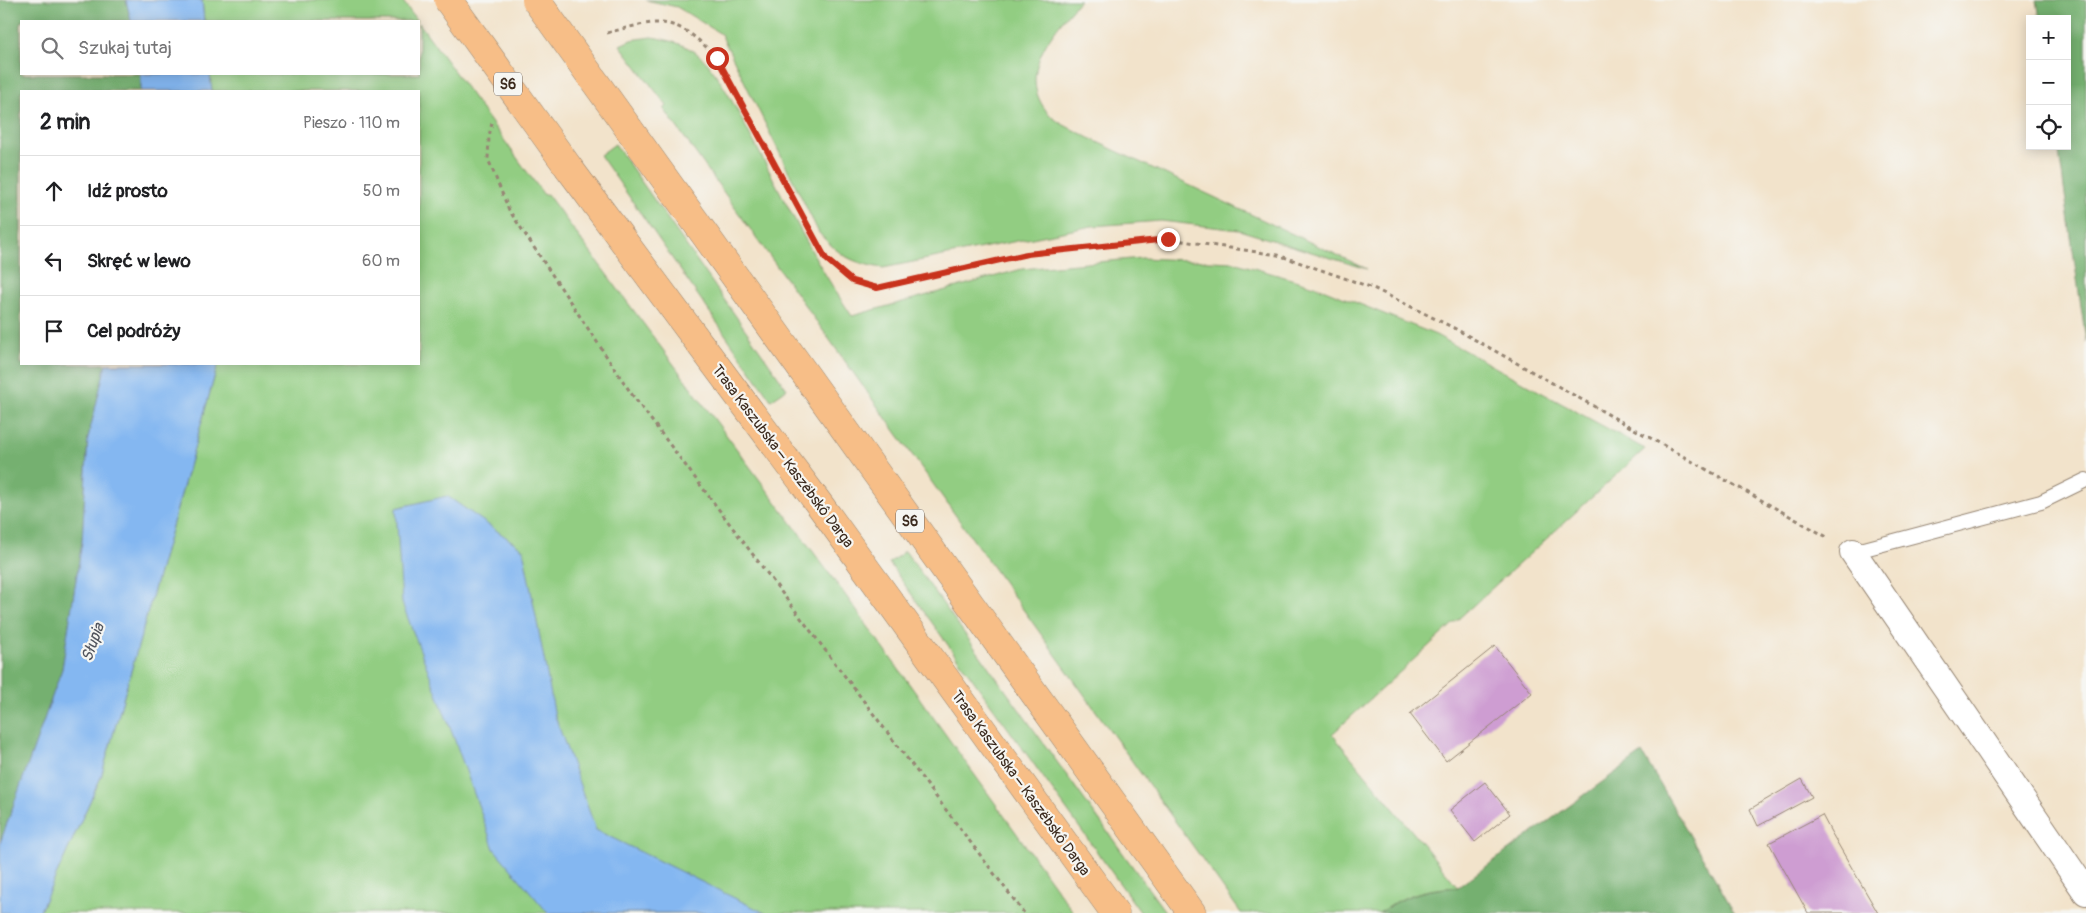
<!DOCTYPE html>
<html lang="pl">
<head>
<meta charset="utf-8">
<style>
  :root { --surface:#fff; --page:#f6f6f6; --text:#202124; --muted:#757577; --line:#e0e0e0 }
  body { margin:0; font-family:Pangolin,sans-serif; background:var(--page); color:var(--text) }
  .controls { position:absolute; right:15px; top:15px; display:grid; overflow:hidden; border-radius:0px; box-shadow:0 2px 12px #0003 }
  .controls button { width:45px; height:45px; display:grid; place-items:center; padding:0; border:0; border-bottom:1px solid var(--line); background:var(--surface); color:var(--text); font:25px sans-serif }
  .stop { position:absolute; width:15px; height:15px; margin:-11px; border:4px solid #c8321e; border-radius:50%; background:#fff }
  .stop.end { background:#c8321e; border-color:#fff; box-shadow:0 1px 5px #0008 }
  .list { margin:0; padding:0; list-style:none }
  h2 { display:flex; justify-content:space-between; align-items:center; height:65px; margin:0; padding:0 20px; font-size:21px }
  h2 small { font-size:16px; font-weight:400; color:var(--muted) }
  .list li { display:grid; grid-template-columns:32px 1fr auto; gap:15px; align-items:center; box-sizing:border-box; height:70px; padding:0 20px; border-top:1px solid var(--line) }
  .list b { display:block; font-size:19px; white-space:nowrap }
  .list em { font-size:16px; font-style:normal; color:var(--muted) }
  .icon { flex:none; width:28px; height:28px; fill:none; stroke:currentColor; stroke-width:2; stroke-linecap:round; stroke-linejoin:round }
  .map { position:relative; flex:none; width:2086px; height:913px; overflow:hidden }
  .search { position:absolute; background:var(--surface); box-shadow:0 2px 12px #0003; left:20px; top:20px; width:400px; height:55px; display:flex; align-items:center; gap:12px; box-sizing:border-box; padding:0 18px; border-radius:0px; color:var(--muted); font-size:19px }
  .panel { position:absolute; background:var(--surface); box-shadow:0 2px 12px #0003; left:20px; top:90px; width:400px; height:275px; border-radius:0px }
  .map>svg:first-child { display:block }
</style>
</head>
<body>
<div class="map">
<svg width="2086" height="913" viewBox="0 0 2086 913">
  <rect width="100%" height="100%" fill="#f6f6f2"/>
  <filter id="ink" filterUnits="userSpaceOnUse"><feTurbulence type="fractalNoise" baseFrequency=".02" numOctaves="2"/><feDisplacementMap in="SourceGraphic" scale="10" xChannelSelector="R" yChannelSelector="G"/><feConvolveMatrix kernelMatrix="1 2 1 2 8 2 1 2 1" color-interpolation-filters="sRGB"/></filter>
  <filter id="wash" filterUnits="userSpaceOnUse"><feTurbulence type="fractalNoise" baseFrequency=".0096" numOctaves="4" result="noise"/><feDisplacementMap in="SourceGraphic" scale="20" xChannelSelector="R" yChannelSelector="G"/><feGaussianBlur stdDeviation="1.12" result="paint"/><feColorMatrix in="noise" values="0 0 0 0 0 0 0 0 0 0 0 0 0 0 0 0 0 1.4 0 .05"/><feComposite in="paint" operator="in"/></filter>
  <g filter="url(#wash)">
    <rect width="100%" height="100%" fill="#f2e3cb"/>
    <!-- green -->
    <g fill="#92cd82" stroke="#667c50">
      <path d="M202 0H402L417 21H204Z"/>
      <path d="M646 0H1080C1053 31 1014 75 1049 114 1059 125 1080 132 1093 140L1367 269 1239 230 1161 221 1092 226 883 268C852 263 840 256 819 233L721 34 677 7Z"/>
      <path d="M419 23 544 195 547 194 846 596 1074 913H39L101 777 218 364H419V91H212L210 74H419Z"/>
      <path d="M651 37C672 40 693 46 708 64 727 88 741 119 756 146 787 204 815 263 852 316L1022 269 1142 258 1233 262 1315 286 1436 335 1645 449 1332 734 1458 887C1424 889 1407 893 1379 913H1241L664 109 667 106 620 45 631 40Z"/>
      <path d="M615 144 787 389 771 400 600 155Z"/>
      <path d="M905 551 1166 913H1141L889 563Z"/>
    </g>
    <!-- forest -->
    <g fill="#75b070" stroke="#586d47">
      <path d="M0 0H126L131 21H21V74H141V91H21V364H106L88 438 82 542 62 669 0 843Z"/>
      <path d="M2037 0H2086V342L2058 146H2067V19H2040Z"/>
      <path d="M1642 753 1735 913H1379C1409 893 1423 890 1458 887Z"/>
    </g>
    <!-- water -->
    <g fill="#84b7f1" stroke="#607088">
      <path d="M126 0H202L204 21H131Z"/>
      <path d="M141 74H210L212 91H141Z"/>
      <path d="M106 364H218L101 777 39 913H0V843L62 669 82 542 88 438Z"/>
      <path d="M447 496 523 549 555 716 596 830 765 913H548L494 849 454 738 402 603 396 508Z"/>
    </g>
    <g id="blocks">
      <!-- building -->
      <g fill="#ce9dd2">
        <path d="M1495 646 1532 693 1446 761 1410 714Z"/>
        <path d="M1802 779 1812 797 1758 826 1750 809Z"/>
        <path d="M1485 782 1510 814 1475 842 1450 810Z"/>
        <path d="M1822 815 1831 832 1878 913H1808L1769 843Z"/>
      </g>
    </g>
  </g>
  <g filter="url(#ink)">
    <use href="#blocks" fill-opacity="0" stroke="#968674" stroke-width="1"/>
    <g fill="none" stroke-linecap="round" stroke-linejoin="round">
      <defs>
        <path id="lane" d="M1853 552 2041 502 2086 480"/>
        <path id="street" d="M1853 552 2086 892"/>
        <g id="highway">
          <path d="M629 129 1192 913"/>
          <path d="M569 168 822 508 1115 913"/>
        </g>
      </defs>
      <!-- lane casing -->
      <use href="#lane" stroke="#968674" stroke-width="16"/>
      <!-- street casing -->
      <use href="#street" stroke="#968674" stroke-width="28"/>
      <!-- highway casing -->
      <use href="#highway" stroke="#968674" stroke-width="29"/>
      <!-- path -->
      <g stroke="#968674" stroke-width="3" stroke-dasharray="4 4" stroke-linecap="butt">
        <path d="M607 33C662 18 676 15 717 58L826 259 851 281 877 288 1027 254 1169 239 1278 255 1373 288 1454 328 1827 537"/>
        <path d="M492 123 489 136 488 159 509 210 633 396 1024 913"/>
      </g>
      <!-- lane -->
      <use href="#lane" stroke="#fff" stroke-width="14"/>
      <!-- street -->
      <use href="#street" stroke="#fff" stroke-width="26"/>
      <!-- highway -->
      <use href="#highway" stroke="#f7be87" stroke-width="28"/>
      <defs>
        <g id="highway-bridge">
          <path d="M448 0 569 168"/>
          <path d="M536 0 629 129"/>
        </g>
      </defs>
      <!-- highway-bridge casing -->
      <use href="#highway-bridge" stroke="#968674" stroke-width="29" stroke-linecap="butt"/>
      <!-- highway-bridge -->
      <use href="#highway-bridge" stroke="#f7be87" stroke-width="28"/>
    </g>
  </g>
  <g fill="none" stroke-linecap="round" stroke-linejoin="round" filter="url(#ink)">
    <!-- route -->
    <path stroke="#c8321e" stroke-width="6" d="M717 58 826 259 852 281 877 288 1027 254 1168 239"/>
  </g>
  <g text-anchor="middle" stroke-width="4.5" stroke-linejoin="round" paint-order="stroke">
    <!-- shield labels -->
    <g fill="#f6f6f2" stroke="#73675e" stroke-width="1">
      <rect x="494" y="72.5" width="28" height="23" rx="4"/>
      <rect x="896" y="509.5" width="28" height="23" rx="4"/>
    </g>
    <g font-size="14" font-weight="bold" fill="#3b2a1e">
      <text x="508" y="89">S6</text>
      <text x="910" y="526">S6</text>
    </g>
    <!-- street labels -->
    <g font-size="15" fill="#3b2a1e" stroke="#f6f6f2">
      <text transform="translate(783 456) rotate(53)" y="5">Trasa Kaszubska – Kaszëbskô Darga</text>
      <text transform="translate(1021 783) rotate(54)" y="5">Trasa Kaszubska – Kaszëbskô Darga</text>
    </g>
    <!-- water labels -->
    <g font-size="16" font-style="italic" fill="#51545d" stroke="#f6f6f2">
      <text transform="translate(92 642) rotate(-70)" y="6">Słupia</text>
    </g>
  </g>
</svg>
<div class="controls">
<button>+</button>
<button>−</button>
<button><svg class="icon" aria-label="locate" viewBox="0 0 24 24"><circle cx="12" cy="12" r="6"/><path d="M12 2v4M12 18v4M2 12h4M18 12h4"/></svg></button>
</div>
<div class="stop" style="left:717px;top:58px"></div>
<div class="stop end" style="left:1168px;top:239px"></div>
<div class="search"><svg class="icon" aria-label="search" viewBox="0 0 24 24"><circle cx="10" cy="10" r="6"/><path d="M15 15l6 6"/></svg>Szukaj tutaj</div>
<section class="panel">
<h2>2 min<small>Pieszo · 110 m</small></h2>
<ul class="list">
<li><svg class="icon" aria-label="ahead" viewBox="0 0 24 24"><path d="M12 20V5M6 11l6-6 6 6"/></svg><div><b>Idź prosto</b></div><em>50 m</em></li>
<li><svg class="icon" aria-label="left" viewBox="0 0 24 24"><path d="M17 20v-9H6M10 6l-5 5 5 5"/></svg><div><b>Skręć w lewo</b></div><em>60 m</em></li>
<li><svg class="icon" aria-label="arrive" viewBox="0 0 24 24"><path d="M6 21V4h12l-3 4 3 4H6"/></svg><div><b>Cel podróży</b></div></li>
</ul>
</section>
</div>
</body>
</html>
